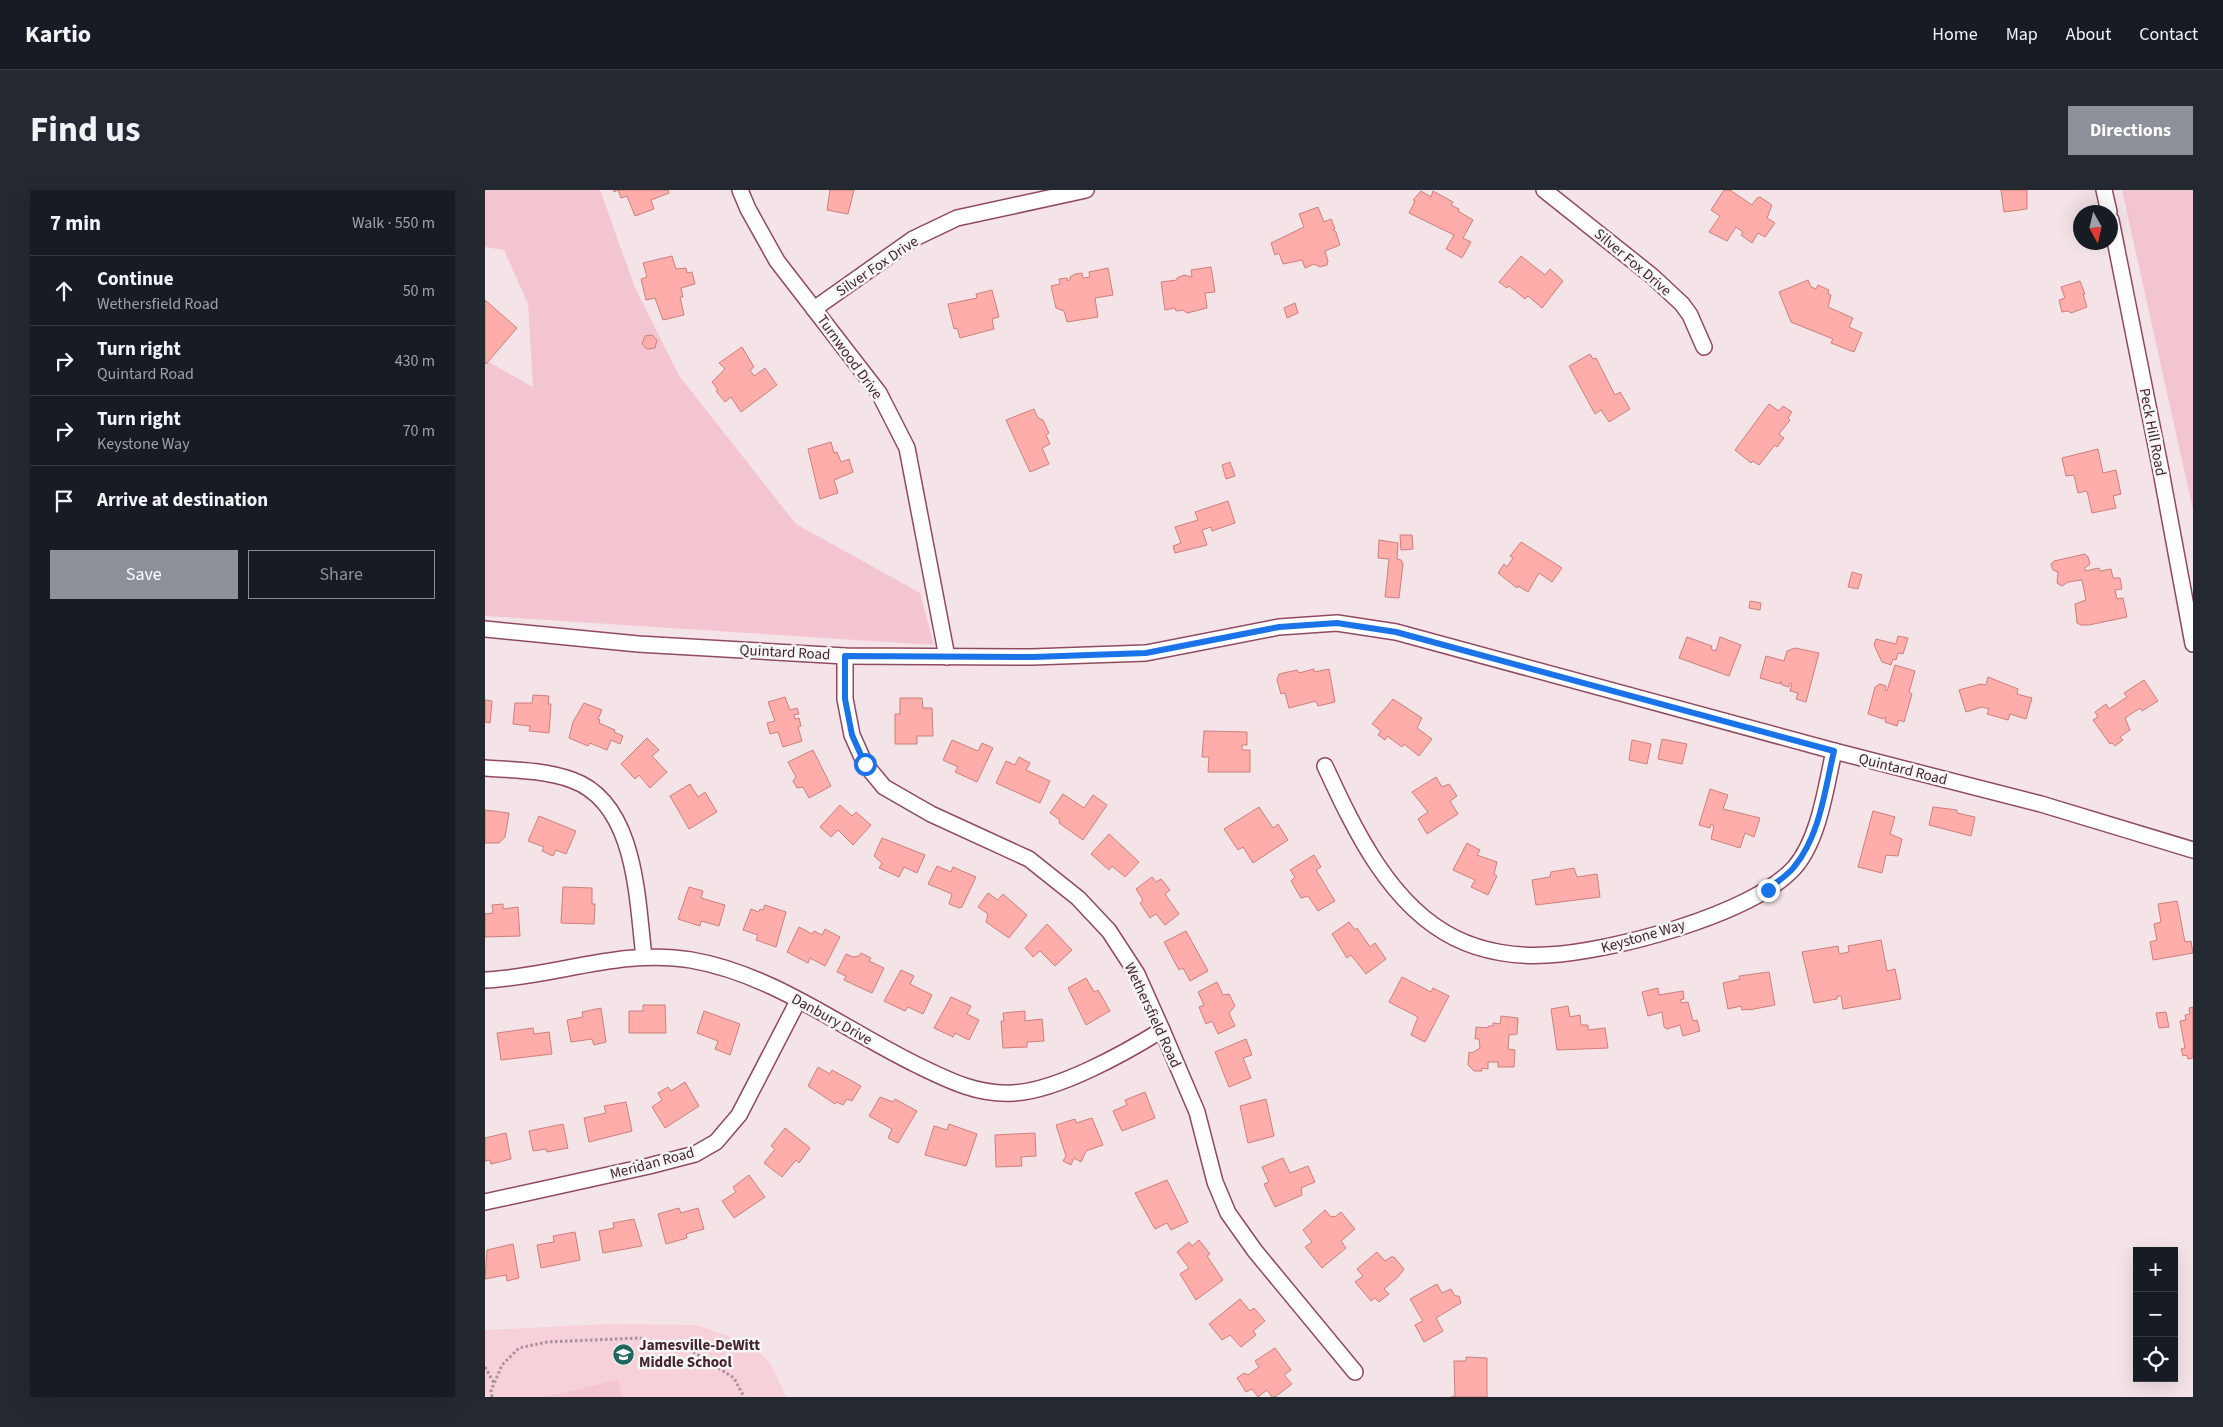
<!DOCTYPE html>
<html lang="en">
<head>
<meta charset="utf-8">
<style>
  :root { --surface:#171b24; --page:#242831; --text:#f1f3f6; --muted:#9ea1a6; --line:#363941; --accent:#8c9099 }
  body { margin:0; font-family:"Source Sans 3",sans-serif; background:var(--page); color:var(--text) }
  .controls { position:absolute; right:15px; bottom:15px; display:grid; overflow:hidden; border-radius:0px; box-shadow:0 5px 20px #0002 }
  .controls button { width:45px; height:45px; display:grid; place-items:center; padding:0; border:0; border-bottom:1px solid var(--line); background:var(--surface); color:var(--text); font:25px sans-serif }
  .compass { position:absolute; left:1588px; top:15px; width:45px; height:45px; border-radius:50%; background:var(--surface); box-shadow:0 5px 20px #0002; rotate:172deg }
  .stop { position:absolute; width:15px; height:15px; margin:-11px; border:4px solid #1a73e8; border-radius:50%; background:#fff }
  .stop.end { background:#1a73e8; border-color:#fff; box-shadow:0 1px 5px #0008 }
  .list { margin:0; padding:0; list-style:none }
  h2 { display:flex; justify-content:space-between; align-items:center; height:65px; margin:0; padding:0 20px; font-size:21px }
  h2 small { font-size:16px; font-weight:400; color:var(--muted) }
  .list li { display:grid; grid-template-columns:32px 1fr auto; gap:15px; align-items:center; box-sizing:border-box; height:70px; padding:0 20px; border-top:1px solid var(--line) }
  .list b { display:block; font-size:19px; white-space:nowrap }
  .list p { margin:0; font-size:16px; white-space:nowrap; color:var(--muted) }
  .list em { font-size:16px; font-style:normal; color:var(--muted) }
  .actions { display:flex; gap:10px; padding:15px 20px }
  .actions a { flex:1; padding:11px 0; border:1px solid var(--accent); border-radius:0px; text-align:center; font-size:18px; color:var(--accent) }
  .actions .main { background:var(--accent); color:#fff }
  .icon { flex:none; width:28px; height:28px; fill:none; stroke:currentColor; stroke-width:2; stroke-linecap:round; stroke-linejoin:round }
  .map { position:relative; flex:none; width:1708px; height:1207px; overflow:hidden; border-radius:0px }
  header { display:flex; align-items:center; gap:30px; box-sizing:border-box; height:70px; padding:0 25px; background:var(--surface); border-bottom:1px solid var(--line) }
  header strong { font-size:24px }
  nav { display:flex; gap:28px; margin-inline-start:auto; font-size:18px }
  .intro { display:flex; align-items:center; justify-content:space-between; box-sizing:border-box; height:120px; padding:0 30px }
  h1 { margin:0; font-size:35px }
  .button { padding:12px 22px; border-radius:0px; background:var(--accent); color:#fff; font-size:18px; font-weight:700 }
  main { display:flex; gap:30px; padding:0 30px }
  aside { flex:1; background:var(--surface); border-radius:0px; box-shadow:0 5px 20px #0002 }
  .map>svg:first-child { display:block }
</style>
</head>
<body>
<header>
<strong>Kartio</strong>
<nav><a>Home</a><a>Map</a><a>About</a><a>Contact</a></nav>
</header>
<div class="intro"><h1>Find us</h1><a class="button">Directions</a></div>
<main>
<aside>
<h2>7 min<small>Walk · 550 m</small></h2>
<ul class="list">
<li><svg class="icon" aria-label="ahead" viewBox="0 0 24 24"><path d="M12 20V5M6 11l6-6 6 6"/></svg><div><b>Continue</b><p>Wethersfield Road</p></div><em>50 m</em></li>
<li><svg class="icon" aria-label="right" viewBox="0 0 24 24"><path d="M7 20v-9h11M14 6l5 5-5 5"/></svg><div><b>Turn right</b><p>Quintard Road</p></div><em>430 m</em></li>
<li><svg class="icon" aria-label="right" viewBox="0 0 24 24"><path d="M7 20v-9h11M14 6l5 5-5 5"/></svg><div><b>Turn right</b><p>Keystone Way</p></div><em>70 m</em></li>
<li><svg class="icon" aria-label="arrive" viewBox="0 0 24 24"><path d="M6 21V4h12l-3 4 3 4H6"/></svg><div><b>Arrive at destination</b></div></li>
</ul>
<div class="actions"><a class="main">Save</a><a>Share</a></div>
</aside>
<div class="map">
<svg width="1708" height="1207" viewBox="0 0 1708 1207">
  <rect width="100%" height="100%" fill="#f4e3e7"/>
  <!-- built -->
  <path fill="#f6d1da" d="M123 1134 211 1135 266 1154 286 1174 301 1207H0V1140Z"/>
  <!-- green -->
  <g fill="#f2c5d0">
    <path d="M0 0H115L150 98 195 187 311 334 435 403 449 455 0 426V170L48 197 43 114 19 60 0 57Z"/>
    <path d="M1637 0H1708V320Z"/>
    <path d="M133 1190 137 1207H60Z"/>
  </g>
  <!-- building -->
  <g fill="#feadaa" stroke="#cd7f7d">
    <path d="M129 0H183L184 3 166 10 169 19 150 26 142 6 136 8 133 0 129 2Z"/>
    <path d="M345 0H369L363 24 342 20Z"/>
    <path d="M1239 0H1245L1267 15 1272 8 1275 7 1287 15 1282 28 1290 33 1280 47 1273 43 1267 53 1256 45 1258 42 1251 37 1242 51 1224 42 1235 26 1226 20Z"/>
    <path d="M1516 0H1542V19L1519 22Z"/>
    <path d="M936 1 946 7 948 1 968 12 966 15 974 19 973 21 988 30 978 48 986 52 977 68 961 59 969 45 924 23 930 11 928 10Z"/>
    <path d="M833 17 839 32 846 29 850 39 848 40 851 42 855 55 840 61 843 71 842 75 835 77 829 74 820 78 817 70 798 74 794 63 790 65 786 53 819 37 814 24Z"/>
    <path d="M187 66 191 79 201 78 202 83 207 82 210 94 196 98 198 107H195L199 125 178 130 170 108 161 110 156 89 162 87 158 73Z"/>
    <path d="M1036 66 1060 85 1065 79 1078 91 1057 118 1043 106 1040 109 1024 96 1022 98 1014 92Z"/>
    <path d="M726 77 730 102 720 103 722 118 702 123 698 120 691 121 690 118 680 120 676 92 692 90V88L699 85 707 87 706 80Z"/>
    <path d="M623 78 628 105 610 108 613 127 582 132 579 121 571 118 566 96 575 94 574 89 582 88 583 91 585 90V87L590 84 597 83 598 88 605 87 604 82Z"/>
    <path d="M1323 90 1326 97 1331 99 1333 95 1344 100 1343 104 1346 105 1343 117 1368 128 1364 137 1377 143 1369 162 1346 153 1348 149 1306 132 1294 102Z"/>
    <path d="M1595 91 1600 104H1598L1602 117 1586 123 1583 121 1577 122 1574 110 1580 108 1576 97Z"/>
    <path d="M507 100 514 127 507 129 509 139 475 148 472 138 469 139 463 114 492 108 491 104Z"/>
    <path d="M0 110 32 138 1 174 0 173Z"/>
    <path d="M810 113 813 123 802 128 799 118Z"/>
    <path d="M167 145 172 150 170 158 162 159 157 154 160 146Z"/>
    <path d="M257 157 269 177 265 180 269 186 280 178 292 195 256 222 246 207 240 212 231 201 233 200 227 192 240 179 234 173Z"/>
    <path d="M1105 164 1108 169 1111 168 1130 205 1135 202 1145 219 1124 232 1116 220 1110 224 1084 176Z"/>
    <path d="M1284 214 1294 221 1298 216 1307 222 1303 228 1305 230 1294 244 1299 248 1292 257 1290 255 1274 275 1268 271 1266 273 1250 260Z"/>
    <path d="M549 219 553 228 558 230 564 243 561 245 565 254 557 258 564 274 545 282 521 230Z"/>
    <path d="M346 252 349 263 352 262 356 272 364 269 368 282 349 290 353 303 335 309 323 259Z"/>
    <path d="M1613 259 1618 283 1631 280 1636 304 1628 306 1631 318 1607 323 1602 301 1593 303 1589 285 1581 286 1577 268Z"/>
    <path d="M745 272 750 286 741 289 737 275Z"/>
    <path d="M743 311 750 333 727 341 726 337 717 340 722 355 690 363 688 356 696 353 690 337 713 330 710 322Z"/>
    <path d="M915 345H927L928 359 916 360Z"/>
    <path d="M894 350 913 353 912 369 916 370 918 374 914 408 900 407 904 369 893 368Z"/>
    <path d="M1036 352 1077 378 1067 392 1054 383 1043 402 1033 396 1032 398 1013 383 1019 374 1022 377 1028 368 1025 366Z"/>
    <path d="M1600 364 1603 367 1605 374 1600 378V381L1614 378 1615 381 1626 379 1628 388H1635L1637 399 1630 400 1632 409 1638 408 1642 427 1604 435H1596L1592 433 1590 414 1601 410 1597 390 1583 392 1577 396 1572 393 1573 382 1568 380 1566 374 1569 371Z"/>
    <path d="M1367 382 1377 385 1373 399 1363 397Z"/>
    <path d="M1265 411 1276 413 1275 420 1264 418Z"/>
    <path d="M1413 446 1423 448 1418 464 1413 463 1411 470 1408 469 1406 475 1397 472 1389 455 1391 449 1411 454Z"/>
    <path d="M1202 447 1227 456 1226 459 1231 461 1235 447 1256 455 1244 486 1194 468Z"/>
    <path d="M1310 458 1334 463 1321 512 1311 509 1313 503 1305 501 1307 494 1305 493 1304 497 1297 495 1296 491 1295 494 1275 488 1281 466 1299 471 1302 461Z"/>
    <path d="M1410 475 1430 481 1424 502 1427 504 1419 532 1414 530 1412 536 1400 532 1401 527 1398 529 1383 524 1390 497 1395 494 1401 496 1400 500 1402 501Z"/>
    <path d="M829 479V482L844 479 850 512 833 516 831 511 804 518 800 503 796 504 792 490 794 484 812 480 814 483Z"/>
    <path d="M1503 487 1533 499 1532 504 1547 508 1541 529 1525 524 1523 530 1502 524 1504 519 1497 517 1481 522 1474 500 1496 494 1501 495Z"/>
    <path d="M1659 490 1673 511 1657 521 1655 518 1640 528 1645 540 1635 547 1638 550 1630 556 1627 553 1625 554 1608 530 1613 527 1610 522 1621 514 1624 519 1642 507 1639 503Z"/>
    <path d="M48 505 64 506 63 514H66L64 543 44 541 45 536 28 534 30 513H47Z"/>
    <path d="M300 507 305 520 312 518 314 524 309 525 310 529 314 528 316 536 313 537 317 551 298 557 293 542 285 544 282 533 290 531 283 512Z"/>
    <path d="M415 508H437L438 518H447L448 546H432V554H410V524H415Z"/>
    <path d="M908 509 937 528 932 538 947 549 934 566 919 554 917 557 902 546 900 550 893 545 896 541 887 534Z"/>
    <path d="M0 510 7 511 5 533 0 532Z"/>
    <path d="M99 513 117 520 113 529 115 530 114 533 130 540 129 542 138 546 135 554 126 550 122 560 105 553 103 556 84 548 88 532Z"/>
    <path d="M719 541 762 542V555H757V560H765V582H723L724 567H717Z"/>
    <path d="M162 548 174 560 167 566 182 582 165 598 154 585 150 589 136 574Z"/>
    <path d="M1177 549 1202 554 1197 574 1173 569Z"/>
    <path d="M467 550 493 561 497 553 508 558 492 592 470 582 473 577 458 570Z"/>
    <path d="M1147 550 1166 554 1162 574 1144 570Z"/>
    <path d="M328 560 346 596 324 608 318 597 312 598 308 591 311 587 303 572Z"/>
    <path d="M534 567 545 573 541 580 565 591 555 613 511 593 521 571 530 575Z"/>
    <path d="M951 587 957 597 964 594 972 606 965 611 973 624 942 644 933 629 943 622 927 602Z"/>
    <path d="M205 594 213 607 220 602 232 622 204 639 185 606Z"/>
    <path d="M1225 599 1243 605 1238 619 1275 628 1269 647 1260 643 1255 658 1226 649 1229 636 1226 634 1225 638 1214 635Z"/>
    <path d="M578 604 599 618 608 605 622 615 598 650 574 633 575 630 565 623Z"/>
    <path d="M355 615 367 626 371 622 386 635 368 655 353 640 346 647 335 637Z"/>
    <path d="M774 617 788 638 793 634 803 650 768 673 758 657 753 660 739 639Z"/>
    <path d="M1448 617 1472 620V623L1490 627 1486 646 1444 635Z"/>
    <path d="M0 620 24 623 20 647 14 653H0Z"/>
    <path d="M1388 621 1410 627 1405 644 1417 649 1413 666 1401 665 1397 683 1373 677Z"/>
    <path d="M54 626 91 641 81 664 71 660 68 666 57 661 59 657 43 651Z"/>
    <path d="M624 644 654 672 640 687 627 676 624 680 606 664Z"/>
    <path d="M397 648 440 665 432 683 419 677 414 687 394 678 397 673 389 666Z"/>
    <path d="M982 653 995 660 992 665 1012 672 1009 684 1012 686 1003 705 986 697 990 690 968 680Z"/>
    <path d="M829 665 836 677 831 680 850 711 833 721 823 706 816 708 806 691 810 687 805 680Z"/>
    <path d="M452 676 466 682 468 677 491 687 477 717 474 718 464 714 467 704 443 694Z"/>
    <path d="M1089 678 1092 687 1112 684 1115 707 1051 715 1047 690 1065 687 1066 682Z"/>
    <path d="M667 687 671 692 676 689 685 700 680 704 694 724 680 735 671 724 665 728 655 713 658 710 651 699Z"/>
    <path d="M78 697 107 698V714H110L109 734 76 733Z"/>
    <path d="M204 697 218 701 216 708 240 715 234 736 216 731 215 736 193 729Z"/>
    <path d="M503 703 513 710 518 704 542 725 524 748 501 732 503 724 493 717Z"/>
    <path d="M1692 711 1700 752 1706 751 1708 763 1668 770 1665 752 1672 750 1669 734 1676 732 1673 714Z"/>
    <path d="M18 714V719L33 717 35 746 0 747V724L8 723 7 715Z"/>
    <path d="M280 715 301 722 291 757 271 750 273 745 258 740 266 719 274 722 275 719 278 720Z"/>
    <path d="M864 732 870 740 872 738 885 757 890 753 901 769 881 784 866 765 862 768 847 744Z"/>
    <path d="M562 734 587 760 570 776 555 761 548 767 540 758Z"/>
    <path d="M314 737 327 744 329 741 337 745 340 739 355 747 340 776 325 768 323 773 302 762Z"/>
    <path d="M701 741 723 781 705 791 698 778 694 780 679 752Z"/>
    <path d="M1396 750 1402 781 1410 779 1416 809 1358 819 1356 806H1352V809L1329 813 1317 762 1353 756 1354 764 1364 762 1363 756Z"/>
    <path d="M376 763 386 768 384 771 399 778 387 803 359 790 361 786 352 782 361 764 368 767 374 766Z"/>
    <path d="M416 780 429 786 425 794 447 805 438 824 423 817 420 821 399 811Z"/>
    <path d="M1284 782 1290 815 1264 820V819L1257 820 1256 816 1243 819 1238 793 1255 789 1254 786Z"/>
    <path d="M917 787 946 802 948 798 964 806 940 852 926 845 933 827 904 812Z"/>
    <path d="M601 788 609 802 613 800 625 821 601 835 583 798Z"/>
    <path d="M732 792 738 805 744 804 750 816 744 823 750 836 733 844 727 831 721 834 714 817 719 815 713 802Z"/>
    <path d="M1173 798 1174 805 1198 801 1199 809 1195 810 1197 813 1203 812 1208 831 1212 830 1215 841 1198 846 1195 835 1182 839 1179 837 1177 822 1163 826 1157 802Z"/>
    <path d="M466 807 486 816 482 824 494 830 484 850 470 843 468 847 449 838Z"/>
    <path d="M158 815H180L181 843H144V821H158Z"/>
    <path d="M1083 816 1085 827 1095 825 1096 835H1103V840L1120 838 1123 858 1072 860 1066 819Z"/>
    <path d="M1708 817V868L1703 869 1702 865 1698 866 1696 859 1700 858 1695 831 1701 830 1700 825 1705 824 1704 818Z"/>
    <path d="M116 818 121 852 109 855 107 849 86 852 82 830 98 827 97 822Z"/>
    <path d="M219 821 255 834 245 865 230 859 233 851 212 843Z"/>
    <path d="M540 821V831L557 829 559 851 542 852V857L518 858 516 831H519L518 823Z"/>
    <path d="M1681 822 1684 837 1674 838 1671 823Z"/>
    <path d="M1016 826 1033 828 1032 844 1024 845 1023 859 1030 860 1029 877H1013V872H1003V879L997 878V881H989L983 875 984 862 987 863 995 858 994 849H990L991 837 1003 838V836H1008V833L1015 834Z"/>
    <path d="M48 838 49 844 64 842 67 864 16 870 12 843Z"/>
    <path d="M761 849 767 865 758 868 766 888 744 897 730 862Z"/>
    <path d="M333 877 345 884 347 880 376 896 367 911 362 909 358 915 352 912 350 914 323 896Z"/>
    <path d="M200 892 214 916 180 938 167 917 177 910 173 903 183 897 186 901Z"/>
    <path d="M660 902 670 928 637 941 628 921 642 915 640 910Z"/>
    <path d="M395 907 408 912 410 909 432 921 413 953 403 948 407 939 384 926Z"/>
    <path d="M781 909 789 946 763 953 755 916Z"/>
    <path d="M141 912 147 941 104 952 99 928 121 923 119 916Z"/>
    <path d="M607 928 618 955 601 961 596 972 589 968 586 975 578 971 581 966 571 935 590 929 591 933Z"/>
    <path d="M78 934 83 958 62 962 61 959 48 961 44 941Z"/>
    <path d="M464 934 492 944 481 976 440 965 449 936 462 940Z"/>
    <path d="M300 938 325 958 314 973 311 970 297 987 279 973 290 959 286 956Z"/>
    <path d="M21 943 26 969 6 974 5 970 0 971V948Z"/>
    <path d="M550 943 551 966 536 967 537 976 511 977 510 945Z"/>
    <path d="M798 968 805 983 823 976 830 992 816 998 817 1005 790 1017 779 994 784 992 777 977Z"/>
    <path d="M264 985 280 1007 249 1028 237 1011 251 1002 248 997Z"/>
    <path d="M682 990 703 1032 686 1040 682 1033 670 1039 650 1003Z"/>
    <path d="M194 1018 196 1023 213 1018 219 1039 201 1044 202 1048 181 1054 173 1024Z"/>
    <path d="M840 1020 846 1027 849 1026 850 1027 856 1022 870 1039 856 1051 861 1058 837 1078 820 1057 827 1052 818 1040Z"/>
    <path d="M149 1029 157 1056 118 1063 114 1041 129 1038 128 1033Z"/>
    <path d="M90 1042 95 1070 56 1078 52 1055 69 1052 68 1046Z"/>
    <path d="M714 1050 725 1064 722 1066 738 1090 711 1110 695 1084 704 1078 692 1062 704 1052 707 1056Z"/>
    <path d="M28 1054 34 1088 22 1091 21 1085 0 1089 2 1060Z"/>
    <path d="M892 1062 900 1071 906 1067H909L919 1079 913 1087 899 1099 904 1104 894 1112 890 1108 886 1111 870 1092 878 1086 872 1079Z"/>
    <path d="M952 1094 957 1103 966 1099 970 1106H974L976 1113 951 1128 958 1141 939 1152 930 1135 938 1131 925 1109Z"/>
    <path d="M755 1109 765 1121 769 1118 780 1131 768 1141 771 1145 756 1157 745 1145 737 1150 724 1134Z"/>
    <path d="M790 1158 806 1180 799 1185 807 1194 790 1207H787L782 1200 773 1207 767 1199 761 1202 752 1188 759 1183 763 1185 774 1177 770 1171Z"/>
    <path d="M981 1167 1002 1168V1207H966L970 1206 969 1171H981Z"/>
  </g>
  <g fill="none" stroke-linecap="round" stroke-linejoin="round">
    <defs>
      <g id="minor">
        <path d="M255 0 263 19 292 71 394 203 422 258 462 467"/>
        <path d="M1059 0 1167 86 1197 114 1205 125 1219 157"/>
        <path d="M1619 0 1624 22"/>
        <path d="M1626 30 1675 276 1708 454"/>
        <path d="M329 119 428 49 472 28 601 0"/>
        <path d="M0 439 153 454 360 466 547 467 661 463 794 437 852 433 911 442 1349 561 1556 614 1708 660"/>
        <path d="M360 466V509L367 545 380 574 399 597 446 624 544 669 593 708 624 741 652 784 677 840 712 922 730 992 743 1023 770 1061 870 1182"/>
        <path d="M840 576C869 639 905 716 970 748 998 762 1032 767 1062 765 1125 762 1266 725 1309 678 1334 650 1341 597 1349 561"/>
        <path d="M0 578C28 580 60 580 87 590 152 613 152 711 159 767"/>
        <path d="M0 790C69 787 137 758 206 770 288 784 358 839 432 875 463 890 492 905 528 903 572 901 640 863 677 840"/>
        <path d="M0 1012 164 976 210 964 231 952 254 925 313 811"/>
      </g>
    </defs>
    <!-- minor casing -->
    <use href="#minor" stroke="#904a5f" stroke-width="18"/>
    <!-- path -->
    <g stroke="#a89197" stroke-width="3" stroke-dasharray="2.5 2.5" stroke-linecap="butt">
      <path d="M0 1177 9 1193"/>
      <path d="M7 1207 6 1201 17 1175 34 1158 62 1152 154 1148 207 1161 249 1188 259 1207"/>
    </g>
    <!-- minor -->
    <use href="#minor" stroke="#fff" stroke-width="15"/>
  </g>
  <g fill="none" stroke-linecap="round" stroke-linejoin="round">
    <!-- route -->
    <path stroke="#1a73e8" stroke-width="6" d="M380 574 367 545 360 509V466L548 467 661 463 794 437 852 433 911 442 1349 561C1340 599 1335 646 1309 677 1302 686 1291 692 1283 700"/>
  </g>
  <!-- icons -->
  <defs>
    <symbol id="school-disc" viewBox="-11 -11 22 22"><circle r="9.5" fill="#1e665c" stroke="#f5f5f5"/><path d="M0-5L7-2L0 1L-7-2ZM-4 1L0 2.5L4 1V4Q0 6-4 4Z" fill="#fff"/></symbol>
  </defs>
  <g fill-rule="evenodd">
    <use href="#school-disc" x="126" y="1152" width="25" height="25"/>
  </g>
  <g text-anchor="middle" stroke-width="5" stroke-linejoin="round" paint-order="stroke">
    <!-- street labels -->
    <g font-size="15" fill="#44252e" stroke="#f5f5f5">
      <text transform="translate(1148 72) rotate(40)" y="5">Silver Fox Drive</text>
      <text transform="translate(392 76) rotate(-34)" y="5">Silver Fox Drive</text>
      <text transform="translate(365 167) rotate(54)" y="5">Turnwood Drive</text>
      <text transform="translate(1668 242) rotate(79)" y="5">Peck Hill Road</text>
      <text transform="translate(300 462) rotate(3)" y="5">Quintard Road</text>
      <text transform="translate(1418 579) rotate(14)" y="5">Quintard Road</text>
      <text transform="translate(1158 746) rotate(-16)" y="5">Keystone Way</text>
      <text transform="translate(668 825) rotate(65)" y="5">Wethersfield Road</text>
      <text transform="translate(347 829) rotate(29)" y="5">Danbury Drive</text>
      <text transform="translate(167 973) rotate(-15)" y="5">Meridan Road</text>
    </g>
    <!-- poi labels -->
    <g font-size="15" font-weight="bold" fill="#44252e" stroke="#f5f5f5" text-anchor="start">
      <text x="154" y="1160">Jamesville-DeWitt<tspan x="154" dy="17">Middle School</tspan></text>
    </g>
  </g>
</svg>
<div class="controls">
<button>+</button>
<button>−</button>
<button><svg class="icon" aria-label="locate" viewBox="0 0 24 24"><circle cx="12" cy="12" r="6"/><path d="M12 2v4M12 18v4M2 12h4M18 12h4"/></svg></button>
</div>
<svg class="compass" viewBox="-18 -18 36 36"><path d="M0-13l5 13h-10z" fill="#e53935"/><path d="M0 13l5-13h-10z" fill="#9ea1a6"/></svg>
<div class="stop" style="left:380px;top:574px"></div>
<div class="stop end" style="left:1283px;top:700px"></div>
</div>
</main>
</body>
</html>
